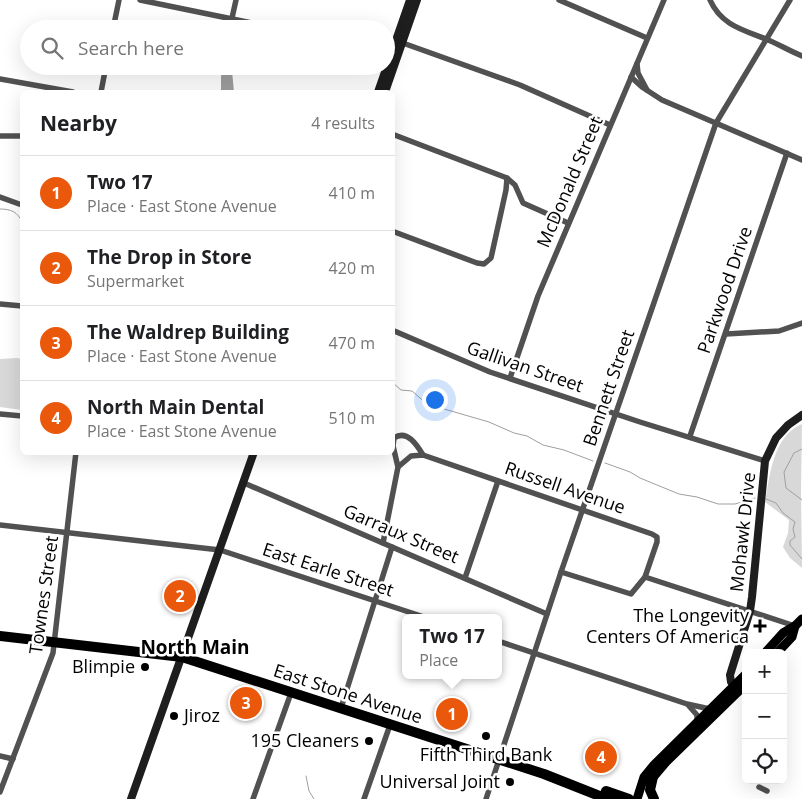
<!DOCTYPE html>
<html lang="en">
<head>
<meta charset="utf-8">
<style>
  :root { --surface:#fff; --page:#f6f6f6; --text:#202124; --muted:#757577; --line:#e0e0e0; --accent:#ea580c }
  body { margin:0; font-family:"Open Sans",sans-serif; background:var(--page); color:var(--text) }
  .controls { position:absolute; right:15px; bottom:15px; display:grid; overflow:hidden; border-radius:8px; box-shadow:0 5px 20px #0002 }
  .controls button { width:45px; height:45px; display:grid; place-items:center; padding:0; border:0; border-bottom:1px solid var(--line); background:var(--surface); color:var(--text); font:25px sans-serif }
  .you { position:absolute; left:434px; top:399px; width:18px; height:18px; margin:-12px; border:4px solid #fff; border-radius:50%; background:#1a73e8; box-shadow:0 0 0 8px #1a73e833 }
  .badge { display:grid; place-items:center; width:32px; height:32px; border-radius:50%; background:var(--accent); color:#fff; font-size:16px; font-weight:700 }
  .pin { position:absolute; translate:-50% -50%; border:2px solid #fff; box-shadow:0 1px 5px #0006 }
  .popup { position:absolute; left:402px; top:614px; width:100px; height:65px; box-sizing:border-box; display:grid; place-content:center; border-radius:8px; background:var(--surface); filter:drop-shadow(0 1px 4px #0005); font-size:16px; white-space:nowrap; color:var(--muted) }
  .popup b { font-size:19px; color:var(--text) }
  .popup::after { content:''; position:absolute; left:50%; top:100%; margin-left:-10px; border:10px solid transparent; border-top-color:var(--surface) }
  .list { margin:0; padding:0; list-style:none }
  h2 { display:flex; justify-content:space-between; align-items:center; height:65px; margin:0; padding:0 20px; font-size:21px }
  h2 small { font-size:16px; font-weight:400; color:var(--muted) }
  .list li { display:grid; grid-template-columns:32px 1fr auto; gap:15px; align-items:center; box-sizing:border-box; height:75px; padding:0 20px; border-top:1px solid var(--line) }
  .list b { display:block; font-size:19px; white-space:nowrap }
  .list p { margin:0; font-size:16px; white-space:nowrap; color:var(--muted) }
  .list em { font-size:16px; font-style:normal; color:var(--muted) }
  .icon { flex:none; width:28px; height:28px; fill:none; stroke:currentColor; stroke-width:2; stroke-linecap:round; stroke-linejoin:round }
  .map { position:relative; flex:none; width:802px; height:799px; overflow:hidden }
  .search { position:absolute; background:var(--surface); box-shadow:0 5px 20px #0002; left:20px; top:20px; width:375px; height:55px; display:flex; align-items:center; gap:12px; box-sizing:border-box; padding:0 18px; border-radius:28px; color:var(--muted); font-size:19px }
  .panel { position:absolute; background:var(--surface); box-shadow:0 5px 20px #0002; left:20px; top:90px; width:375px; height:365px; border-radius:8px }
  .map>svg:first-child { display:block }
</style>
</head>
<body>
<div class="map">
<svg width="802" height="799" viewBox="0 0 802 799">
  <rect width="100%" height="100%" fill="#fff"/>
  <!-- green -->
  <g fill="#d8d8d8">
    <path d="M17 358 22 359V410L0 407V359Z"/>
    <path d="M802 424 801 491 802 568 790 558 783 547 788 533 789 520 765 502C770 475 773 436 802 424Z"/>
  </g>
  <!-- water -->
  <path fill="#9f9f9f" d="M226 66 232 71 234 92H221V76Z"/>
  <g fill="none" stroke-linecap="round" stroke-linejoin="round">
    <!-- stream -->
    <g stroke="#9f9f9f" stroke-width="1">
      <path d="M0 209C11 209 18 212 22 222"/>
      <path d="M392 382 401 390 412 391 427 404 489 422 514 433 527 436 543 445 564 450 593 461"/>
      <path d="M802 449 794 453 784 472 786 488 802 500"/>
      <path d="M605 463 630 472 640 478 679 494 697 497 718 504H735L755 498"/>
      <path d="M766 499 776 503 783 513 795 522 793 529 795 537 790 541V545L802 559"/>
      <path d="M306 776 309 791 314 799"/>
    </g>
    <!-- street -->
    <g stroke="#515151" stroke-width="5.5">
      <path d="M140 0 281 29"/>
      <path d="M559 0 647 38"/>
      <path d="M710 0C721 25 743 30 766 39 778 44 790 51 802 56"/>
      <path d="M232 18 236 0"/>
      <path d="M113 29 119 0"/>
      <path d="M400 42 520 85 610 125"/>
      <path d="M637 64 638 73 647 90"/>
      <path d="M631 77 642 87 662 100 802 160"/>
      <path d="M0 79 73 92"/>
      <path d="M101 92 106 66"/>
      <path d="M392 134 507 178 515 185 523 203 568 223"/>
      <path d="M0 136H22"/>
      <path d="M0 197 22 205"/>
      <path d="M392 231 477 263 484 264 491 258 506 190 507 178"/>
      <path d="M0 304 22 306"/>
      <path d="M392 330 490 372 640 422 765 461"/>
      <path d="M726 334 779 331 802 323"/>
      <path d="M510 378 538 296 664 0"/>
      <path d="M0 414 22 416"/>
      <path d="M690 436 787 153"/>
      <path d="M398 467 411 456 423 455 652 534 657 537V542L645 577 631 594 561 572"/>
      <path d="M244 483 547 614"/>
      <path d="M0 525 220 550 427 618"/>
      <path d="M383 543 398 467 393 446 394 438C407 429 417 445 423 455"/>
      <path d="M645 577 795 626"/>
      <path d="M465 578 498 481"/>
      <path d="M498 641 687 704 710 709"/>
      <path d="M689 706 697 715V723"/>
      <path d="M341 708 392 547"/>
      <path d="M0 756 13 759"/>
      <path d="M759 787 767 791"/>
      <path d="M0 792 53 653 76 452"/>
      <path d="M253 799 291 693"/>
      <path d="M364 799 390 725"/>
      <path d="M486 799 561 572 716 123 790 0"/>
    </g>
    <!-- secondary -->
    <g stroke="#1e1e1e" stroke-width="8">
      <path d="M378 92 410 0"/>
      <path d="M385 92 417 0"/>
      <path d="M738 689 731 682 730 675 750 611 752 597 765 461 776 438 788 425 802 415"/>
      <path d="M131 799 254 452"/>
    </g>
    <!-- primary -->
    <g stroke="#000" stroke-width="9">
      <path d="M765 653 783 633 795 626 802 619"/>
      <path d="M777 653 792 637 795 626"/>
      <path d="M649 782 666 762 746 684"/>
      <path d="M637 799 644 777 653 766 746 674"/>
    </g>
    <!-- highway -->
    <g stroke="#000" stroke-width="10">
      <path d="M0 636 182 657 544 774 597 795 612 799"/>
      <path d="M653 777 650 790 654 799"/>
      <path d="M606 791 629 799"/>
    </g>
  </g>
  <!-- markers -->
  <g fill="#000" stroke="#fff" stroke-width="2">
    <path d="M757.5 618.5h5v5h5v5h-5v5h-5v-5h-5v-5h5z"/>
    <circle cx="145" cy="667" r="5"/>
    <circle cx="174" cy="716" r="5"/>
    <circle cx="486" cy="736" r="5"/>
    <circle cx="369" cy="741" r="5"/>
    <circle cx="510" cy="782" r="5"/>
  </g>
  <g text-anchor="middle" stroke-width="5" stroke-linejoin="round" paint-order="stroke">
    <!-- street labels -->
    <g font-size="18" fill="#000" stroke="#fff">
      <text transform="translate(570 182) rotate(-67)" y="6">McDonald Street</text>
      <text transform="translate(725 290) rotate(-71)" y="6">Parkwood Drive</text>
      <text transform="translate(525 367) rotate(19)" y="6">Gallivan Street</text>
      <text transform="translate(609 388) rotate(-71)" y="6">Bennett Street</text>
      <text transform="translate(565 488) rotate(19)" y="6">Russell Avenue</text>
      <text transform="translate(743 532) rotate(-84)" y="6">Mohawk Drive</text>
      <text transform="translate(401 534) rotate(23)" y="6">Garraux Street</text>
      <text transform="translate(328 570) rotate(18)" y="6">East Earle Street</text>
      <text transform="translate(44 595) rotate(-82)" y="6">Townes Street</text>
      <text transform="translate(348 694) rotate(18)" y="6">East Stone Avenue</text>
    </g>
    <!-- poi labels -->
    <g font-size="18" fill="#000" stroke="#fff" text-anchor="end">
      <text x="749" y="622">The Longevity<tspan x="749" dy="21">Centers Of America</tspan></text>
      <text x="135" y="673">Blimpie</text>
      <text x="184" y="722" text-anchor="start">Jiroz</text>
      <text x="359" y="747">195 Cleaners</text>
      <text x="486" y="761" text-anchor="middle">Fifth Third Bank</text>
      <text x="500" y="788">Universal Joint</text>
    </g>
    <!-- neighbourhood labels -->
    <g font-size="19" font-weight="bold" fill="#000" stroke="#fff">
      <text x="195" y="654">North Main</text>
    </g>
  </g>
</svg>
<div class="controls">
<button>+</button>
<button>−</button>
<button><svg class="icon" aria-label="locate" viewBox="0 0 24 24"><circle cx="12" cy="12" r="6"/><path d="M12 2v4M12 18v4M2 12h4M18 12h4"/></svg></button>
</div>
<div class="you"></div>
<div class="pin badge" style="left:452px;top:714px">1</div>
<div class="popup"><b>Two 17</b>Place</div>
<div class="pin badge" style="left:180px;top:596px">2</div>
<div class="pin badge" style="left:246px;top:703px">3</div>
<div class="pin badge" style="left:601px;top:757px">4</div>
<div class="search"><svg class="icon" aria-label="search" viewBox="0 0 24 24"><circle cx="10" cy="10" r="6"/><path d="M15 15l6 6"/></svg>Search here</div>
<section class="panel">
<h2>Nearby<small>4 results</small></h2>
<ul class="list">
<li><span class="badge">1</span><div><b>Two 17</b><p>Place · East Stone Avenue</p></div><em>410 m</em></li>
<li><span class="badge">2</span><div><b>The Drop in Store</b><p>Supermarket</p></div><em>420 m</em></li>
<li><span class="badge">3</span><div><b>The Waldrep Building</b><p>Place · East Stone Avenue</p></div><em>470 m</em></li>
<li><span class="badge">4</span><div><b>North Main Dental</b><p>Place · East Stone Avenue</p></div><em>510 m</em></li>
</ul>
</section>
</div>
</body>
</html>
